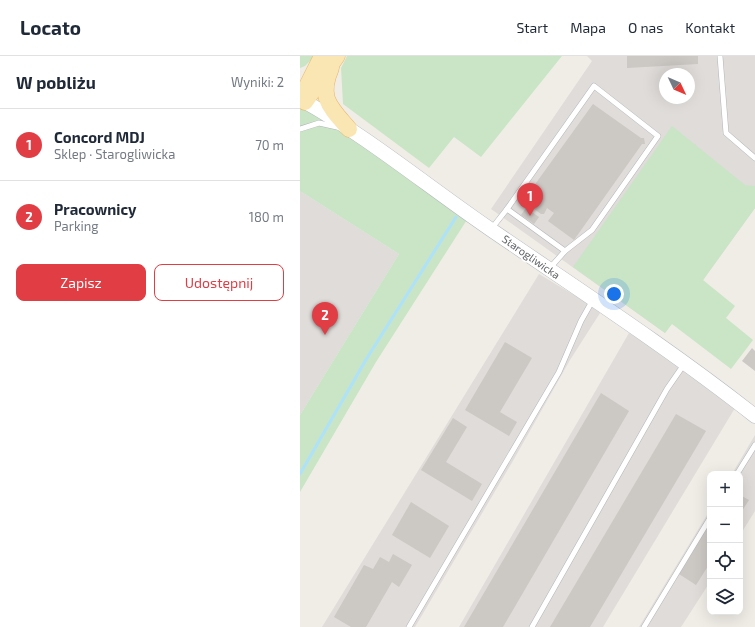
<!DOCTYPE html>
<html lang="pl">
<head>
<meta charset="utf-8">
<style>
  :root { --surface:#fff; --page:#f6f6f7; --text:#1f2937; --muted:#747a83; --line:#e0e1e3; --accent:#e03d44 }
  body { margin:0; font-family:"Exo 2",sans-serif; background:var(--page); color:var(--text) }
  .controls { position:absolute; right:12px; bottom:12px; display:grid; overflow:hidden; border-radius:8px; box-shadow:0 4px 16px #0002 }
  .controls button { width:36px; height:36px; display:grid; place-items:center; padding:0; border:0; border-bottom:1px solid var(--line); background:var(--surface); color:var(--text); font:20px sans-serif }
  .compass { position:absolute; left:359px; top:12px; width:36px; height:36px; border-radius:50%; background:var(--surface); box-shadow:0 4px 16px #0002; rotate:134deg }
  .you { position:absolute; left:314px; top:238px; width:14px; height:14px; margin:-10px; border:3px solid #fff; border-radius:50%; background:#1a73e8; box-shadow:0 0 0 6px #1a73e833 }
  .badge { display:grid; place-items:center; width:26px; height:26px; border-radius:50%; background:var(--accent); color:#fff; font-size:13px; font-weight:700 }
  .pin { position:absolute; translate:-50% -33px; filter:drop-shadow(0 1px 2px #0008) }
  .pin::after { content:''; position:absolute; top:21px; width:14px; height:12px; background:inherit; clip-path:polygon(0 0,100% 0,50% 100%) }
  .list { margin:0; padding:0; list-style:none }
  h2 { display:flex; justify-content:space-between; align-items:center; height:52px; margin:0; padding:0 16px; font-size:17px }
  h2 small { font-size:13px; font-weight:400; color:var(--muted) }
  .list li { display:grid; grid-template-columns:26px 1fr auto; gap:12px; align-items:center; box-sizing:border-box; height:72px; padding:0 16px; border-top:1px solid var(--line) }
  .list b { display:block; font-size:15px; white-space:nowrap }
  .list p { margin:0; font-size:13px; white-space:nowrap; color:var(--muted) }
  .list em { font-size:13px; font-style:normal; color:var(--muted) }
  .actions { display:flex; gap:8px; padding:12px 16px }
  .actions a { flex:1; padding:9px 0; border:1px solid var(--accent); border-radius:8px; text-align:center; font-size:14px; color:var(--accent) }
  .actions .main { background:var(--accent); color:#fff }
  .icon { flex:none; width:22px; height:22px; fill:none; stroke:currentColor; stroke-width:2; stroke-linecap:round; stroke-linejoin:round }
  .map { position:relative; flex:none; width:455px; height:571px; overflow:hidden }
  header { display:flex; align-items:center; gap:24px; box-sizing:border-box; height:56px; padding:0 20px; background:var(--surface); border-bottom:1px solid var(--line) }
  header strong { font-size:19px }
  nav { display:flex; gap:22px; margin-inline-start:auto; font-size:14px }
  main { display:flex }
  aside { flex:1; background:var(--surface) }
  .map>svg:first-child { display:block }
</style>
</head>
<body>
<header>
<strong>Locato</strong>
<nav><a>Start</a><a>Mapa</a><a>O nas</a><a>Kontakt</a></nav>
</header>
<main>
<aside>
<h2>W pobliżu<small>Wyniki: 2</small></h2>
<ul class="list">
<li><span class="badge">1</span><div><b>Concord MDJ</b><p>Sklep · Starogliwicka</p></div><em>70 m</em></li>
<li><span class="badge">2</span><div><b>Pracownicy</b><p>Parking</p></div><em>180 m</em></li>
</ul>
<div class="actions"><a class="main">Zapisz</a><a>Udostępnij</a></div>
</aside>
<div class="map">
<svg width="455" height="571" viewBox="0 0 455 571">
  <rect width="100%" height="100%" fill="#f0ede7"/>
  <!-- industrial -->
  <g fill="#dfdcd9" fill-rule="evenodd">
    <path d="M287 0H455V152L365 277 191 153 292 5ZM365 18H389V42H365Z"/>
    <path d="M0 135 99 198 0 359Z"/>
    <path d="M239 218 287 247 300 257 270 304 214 403 115 571H22Z"/>
    <path d="M329 277 438 347 303 571H159Z"/>
    <path d="M455 379V455L440 479V418H432Z"/>
    <path d="M410 454V526L381 571H339Z"/>
  </g>
  <!-- green -->
  <g fill="#c9e5c6">
    <path d="M0 0H15L5 10 0 12Z"/>
    <path d="M47 0H262L181 101 154 81 129 112 43 48 41 12Z"/>
    <path d="M0 45 170 159 76 306 0 436V359L99 198 0 135Z"/>
    <path d="M372 70 445 129 455 130V152L403 224 435 250 426 262 453 284 431 313 372 268 365 277 273 211Z"/>
  </g>
  <g fill="none" stroke-linecap="round" stroke-linejoin="round">
    <!-- stream -->
    <path stroke="#ade2fa" stroke-width="3" d="M0 418 67 302 156 161"/>
  </g>
  <!-- building -->
  <g fill="#ccc8c4">
    <path d="M327 0H398V8L327 12Z"/>
    <path d="M293 48 341 82H344L345 88H342L274 184 248 165 254 157 247 152 244 158H241L223 145Z"/>
    <path d="M226 152 239 161 234 168 221 159Z"/>
    <path d="M205 286 232 302 200 356 217 366 209 380 165 354Z"/>
    <path d="M452 292 455 295V315L442 305Z"/>
    <path d="M301 337 329 355 203 571H164Z"/>
    <path d="M376 358 406 375 290 571H250Z"/>
    <path d="M153 362 167 371 146 406 182 428 172 445 121 414Z"/>
    <path d="M440 439 449 444 440 458Z"/>
    <path d="M111 446 149 470 130 502 92 479Z"/>
    <path d="M410 467V507L396 529 379 518Z"/>
    <path d="M93 498 112 509 99 531 92 526 66 571H51L34 561 64 509 73 513 80 501 89 506Z"/>
  </g>
  <g fill="none" stroke-linecap="round" stroke-linejoin="round">
    <defs>
      <g id="lane">
        <path d="M420 0 426 77 455 102"/>
        <path d="M0 73 19 67 37 71"/>
        <path d="M207 153 294 30 358 80 292 174 265 195"/>
        <path d="M192 172 207 153 265 195 249 213"/>
        <path d="M437 418 455 389"/>
        <path d="M109 571 259 316 281 265 290 249"/>
        <path d="M232 571 367 333 385 307"/>
        <path d="M344 571 410 462"/>
      </g>
      <path id="secondary" d="M0 43C67 80 127 130 190 173 279 234 370 293 455 360"/>
      <g id="primary">
        <path d="M31 12C18 42 30 51 49 73"/>
        <path d="M5 34 22 0"/>
        <path d="M5 46 37 0"/>
      </g>
    </defs>
    <!-- lane casing -->
    <use href="#lane" stroke="#b2b5b8" stroke-width="6"/>
    <!-- secondary casing -->
    <use href="#secondary" stroke="#b3b7bb" stroke-width="15"/>
    <!-- primary casing -->
    <use href="#primary" stroke="#eab566" stroke-width="17"/>
    <!-- lane -->
    <use href="#lane" stroke="#fff" stroke-width="5"/>
    <!-- secondary -->
    <use href="#secondary" stroke="#fff" stroke-width="14"/>
    <!-- primary -->
    <use href="#primary" stroke="#fae6b2" stroke-width="16"/>
  </g>
  <g text-anchor="middle" stroke-width="3.5" stroke-linejoin="round" paint-order="stroke">
    <!-- street labels -->
    <g font-size="11" fill="#5f6366" stroke="#fff">
      <text transform="translate(231 201) rotate(35)" y="4">Starogliwicka</text>
    </g>
  </g>
</svg>
<div class="controls">
<button>+</button>
<button>−</button>
<button><svg class="icon" aria-label="locate" viewBox="0 0 24 24"><circle cx="12" cy="12" r="6"/><path d="M12 2v4M12 18v4M2 12h4M18 12h4"/></svg></button>
<button><svg class="icon" aria-label="layers" viewBox="0 0 24 24"><path d="M12 4l9 5-9 5-9-5zM3 14l9 5 9-5"/></svg></button>
</div>
<svg class="compass" viewBox="-18 -18 36 36"><path d="M0-13l5 13h-10z" fill="#e53935"/><path d="M0 13l5-13h-10z" fill="#747a83"/></svg>
<div class="you"></div>
<div class="pin badge" style="left:230px;top:160px">1</div>
<div class="pin badge" style="left:25px;top:279px">2</div>
</div>
</main>
</body>
</html>
